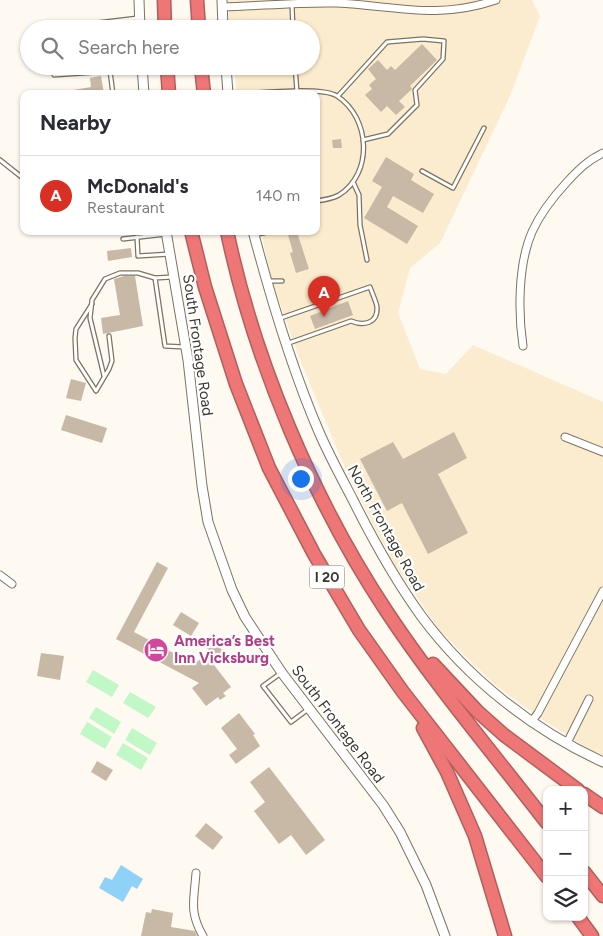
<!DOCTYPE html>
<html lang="en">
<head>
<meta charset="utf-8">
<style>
  :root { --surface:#fff; --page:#f7f7f7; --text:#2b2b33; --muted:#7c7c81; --line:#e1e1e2; --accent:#d93025 }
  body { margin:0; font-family:Figtree,sans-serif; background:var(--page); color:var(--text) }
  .controls { position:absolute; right:15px; bottom:15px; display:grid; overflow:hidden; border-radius:10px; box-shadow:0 1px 4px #0004 }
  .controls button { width:45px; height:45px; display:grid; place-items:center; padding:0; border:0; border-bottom:1px solid var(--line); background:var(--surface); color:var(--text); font:25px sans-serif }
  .you { position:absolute; left:300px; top:478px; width:18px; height:18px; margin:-12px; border:4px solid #fff; border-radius:50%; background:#1a73e8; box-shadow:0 0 0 8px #1a73e833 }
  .badge { display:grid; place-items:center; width:32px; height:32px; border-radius:50%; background:var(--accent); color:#fff; font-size:16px; font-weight:700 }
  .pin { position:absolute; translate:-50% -41px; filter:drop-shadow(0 1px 2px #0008) }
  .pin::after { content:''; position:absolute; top:26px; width:18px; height:15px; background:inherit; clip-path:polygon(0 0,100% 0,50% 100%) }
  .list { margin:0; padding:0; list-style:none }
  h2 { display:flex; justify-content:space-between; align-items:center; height:65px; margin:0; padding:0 20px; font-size:21px }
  h2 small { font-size:16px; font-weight:400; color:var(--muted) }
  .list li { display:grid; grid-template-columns:32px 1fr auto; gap:15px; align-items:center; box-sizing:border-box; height:80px; padding:0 20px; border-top:1px solid var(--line) }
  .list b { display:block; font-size:19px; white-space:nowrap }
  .list p { margin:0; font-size:16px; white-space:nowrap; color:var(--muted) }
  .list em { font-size:16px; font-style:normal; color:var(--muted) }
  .icon { flex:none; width:28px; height:28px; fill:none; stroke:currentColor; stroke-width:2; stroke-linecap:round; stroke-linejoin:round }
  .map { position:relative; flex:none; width:603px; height:936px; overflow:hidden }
  .search { position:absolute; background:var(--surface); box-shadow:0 1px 4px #0004; left:20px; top:20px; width:300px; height:55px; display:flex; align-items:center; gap:12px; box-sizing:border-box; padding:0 18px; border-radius:28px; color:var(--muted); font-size:19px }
  .panel { position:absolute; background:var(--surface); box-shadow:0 1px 4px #0004; left:20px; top:90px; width:300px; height:145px; border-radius:10px }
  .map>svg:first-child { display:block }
</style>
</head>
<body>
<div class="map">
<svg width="603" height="936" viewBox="0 0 603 936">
  <rect width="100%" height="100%" fill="#fef9f1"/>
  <!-- built -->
  <path fill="#fbeccf" d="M228 0H532L540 16 510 96 440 243 410 268 398 313 420 369 446 374 473 345 603 402V756L591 750 546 722 495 685 440 631 390 558 345 468 300 360 271 278 261 231H316V94H237L234 66H311V29H229Z"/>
  <!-- green -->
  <g fill="#c2f7c8">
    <path d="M93 670 119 685 112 697 86 682Z"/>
    <path d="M130 692 156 707 148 718 123 703Z"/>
    <path d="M96 707 121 722 114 734 89 718Z"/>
    <path d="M87 722 112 737 105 749 80 734Z"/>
    <path d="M132 728 157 743 150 755 125 740Z"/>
    <path d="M123 743 148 758 141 770 116 755Z"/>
  </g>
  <!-- water -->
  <path fill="#90d1f8" d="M121 865 143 879 137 889 132 886 123 902 99 888 105 877 112 880Z"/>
  <!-- building -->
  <g fill="#c8b9a6">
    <path d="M422 44 437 60 410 86 412 89 399 101 405 107 396 115 387 106 381 112 365 95 372 89 369 85 376 79 368 69 378 60 387 70 391 66 395 70Z"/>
    <path d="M101 76 104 94H73V90L91 87 90 78Z"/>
    <path d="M341 139 342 148H333L332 140Z"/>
    <path d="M386 157 414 174 411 180 434 194 423 213 393 196 387 207 418 226 407 244 364 218 382 187 372 181Z"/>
    <path d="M297 232 309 269 296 273 290 253 293 252 288 235Z"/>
    <path d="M131 248 132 257 108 261 107 251Z"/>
    <path d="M124 276H135L143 326 103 334 101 318 120 315 114 279Z"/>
    <path d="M348 301 353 315 315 329 310 316Z"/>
    <path d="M71 379 86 383 81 401 66 398Z"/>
    <path d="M66 415 107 428 102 443 61 430Z"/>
    <path d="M454 432 467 458 438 474 468 533 428 554 402 503 387 511 360 459 393 442 403 459Z"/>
    <path d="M157 562 168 568 134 632 194 664 210 652 206 647 214 640 226 655 214 665 231 687 223 693 226 696 220 700 218 697 206 706 192 688 199 683 116 639Z"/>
    <path d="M181 612 199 623 191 636 173 625Z"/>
    <path d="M41 653 64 656 60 680 37 676Z"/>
    <path d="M239 713 255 734 253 735 260 746 236 764 229 755 237 749 221 728Z"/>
    <path d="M97 761 113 770 106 781 91 772Z"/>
    <path d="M269 767 325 840 306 855 291 835 279 844 254 811 265 802 250 782Z"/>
    <path d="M206 823 223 837 213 850 195 836Z"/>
    <path d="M152 909 173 913 171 927 195 931 197 936H141L146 912 151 913Z"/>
  </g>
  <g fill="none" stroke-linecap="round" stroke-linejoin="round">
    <defs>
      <g id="service">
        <path d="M292 5 293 29"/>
        <path d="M64 29V27L138 18"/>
        <path d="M295 66 297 92"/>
        <path d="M52 69 54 75 110 71 113 94"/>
        <path d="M245 94C264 92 323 87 337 96 371 118 373 174 339 195 332 199 324 200 316 201"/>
        <path d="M338 96 387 42 423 39 444 41 443 59 415 90 417 105 388 134 363 140"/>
        <path d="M0 160 24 179"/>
        <path d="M422 171 453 188 484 128"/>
        <path d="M353 182 359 195 360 225 367 260"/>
        <path d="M254 235 272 231"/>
        <path d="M137 237 138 256 170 254"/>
        <path d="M123 239 166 234"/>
        <path d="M172 277 155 278 165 346 184 347"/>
        <path d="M267 281H282"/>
        <path d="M92 304 76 329 75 338 76 360 96 391 109 369 112 361 109 336"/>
        <path d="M278 319 370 287C372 293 376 301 377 307 378 324 363 326 351 321L286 344"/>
        <path d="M104 376 90 318 92 300 105 279 120 273H138L155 278"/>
        <path d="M281 673 263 686 291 722 307 710"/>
      </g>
      <g id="minor">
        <path d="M222 7C260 6 299 2 337 3 396 6 437 20 496 0"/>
        <path d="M523 346C518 313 518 264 532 232 540 214 554 196 567 182 578 170 588 160 603 153"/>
        <path d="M565 437 603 452"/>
        <path d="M0 575 12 584"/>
        <path d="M532 721 538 713 603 591"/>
        <path d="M567 743 589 699"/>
        <path d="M196 873C194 900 189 912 203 936"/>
      </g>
      <g id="tertiary">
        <path d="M139 0 140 29"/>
        <path d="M222 0 223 29"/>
        <path d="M142 66 144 94"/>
        <path d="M226 66 228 94"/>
        <path d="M166 231 188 360 202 486 208 522 232 590 245 617 282 673 383 805 400 832 426 885 445 936"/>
        <path d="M253 231C271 299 291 367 319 432 329 455 341 477 353 500 373 540 395 580 422 617 468 679 533 730 603 762"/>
      </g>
      <g id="motorway">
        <path d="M164 0 165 29"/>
        <path d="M197 0 199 29"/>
        <path d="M167 66 169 94"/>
        <path d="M201 66 204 94"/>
        <path d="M191 231 205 287 236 384 269 468 314 554 359 630 403 692 547 877"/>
        <path d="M227 231C254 361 314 502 387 612 436 686 493 753 547 823"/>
        <path d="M433 664 477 711 504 735 578 790"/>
        <path d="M423 728 447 772 475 836 505 936"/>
        <path d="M584 794 603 807"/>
        <path d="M584 872 603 896"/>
        <path d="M578 917 592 936"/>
      </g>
    </defs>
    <!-- service casing -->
    <use href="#service" stroke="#7d735f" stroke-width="5.5"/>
    <!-- minor casing -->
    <use href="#minor" stroke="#7d735f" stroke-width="9"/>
    <!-- tertiary casing -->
    <use href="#tertiary" stroke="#7d735f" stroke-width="11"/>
    <!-- motorway casing -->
    <use href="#motorway" stroke="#af605d" stroke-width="15"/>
    <!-- service -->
    <use href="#service" stroke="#fff" stroke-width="3"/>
    <!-- minor -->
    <use href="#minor" stroke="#fff" stroke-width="7"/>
    <!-- tertiary -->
    <use href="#tertiary" stroke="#fff" stroke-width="9"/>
    <!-- motorway -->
    <use href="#motorway" stroke="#ee7676" stroke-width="12"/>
  </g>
  <!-- icons -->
  <defs>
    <symbol id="hotel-disc" viewBox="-11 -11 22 22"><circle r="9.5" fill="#d1479c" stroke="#fff"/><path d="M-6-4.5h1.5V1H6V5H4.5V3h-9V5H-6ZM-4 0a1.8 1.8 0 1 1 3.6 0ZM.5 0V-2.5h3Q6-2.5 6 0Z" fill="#fff"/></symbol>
  </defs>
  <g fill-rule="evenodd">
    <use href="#hotel-disc" x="142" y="636" width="28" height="28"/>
  </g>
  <g text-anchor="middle" stroke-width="4.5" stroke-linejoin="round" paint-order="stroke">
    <!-- shield labels -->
    <rect fill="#fff" stroke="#76736d" stroke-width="1" x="309.5" y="565.5" width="35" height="23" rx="4"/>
    <g font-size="14" font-weight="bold" fill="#3b372e">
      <text x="327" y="582">I 20</text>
    </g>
    <!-- street labels -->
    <g font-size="15" fill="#3b372e" stroke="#fff">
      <text transform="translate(198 345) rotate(82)" y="5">South Frontage Road</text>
      <text transform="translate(386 528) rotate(61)" y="5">North Frontage Road</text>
      <text transform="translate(338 724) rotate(53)" y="5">South Frontage Road</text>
    </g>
    <!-- hotel labels -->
    <g font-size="15" font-weight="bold" fill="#b23c85" stroke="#fff" text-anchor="start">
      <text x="174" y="646">America’s Best<tspan x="174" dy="17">Inn Vicksburg</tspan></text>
    </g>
  </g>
</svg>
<div class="controls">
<button>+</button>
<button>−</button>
<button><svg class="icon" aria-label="layers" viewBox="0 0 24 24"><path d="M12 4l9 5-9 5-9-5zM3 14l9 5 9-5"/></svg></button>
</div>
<div class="you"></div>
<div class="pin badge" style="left:324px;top:317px">A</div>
<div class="search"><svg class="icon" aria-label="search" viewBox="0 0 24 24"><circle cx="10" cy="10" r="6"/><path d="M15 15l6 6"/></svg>Search here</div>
<section class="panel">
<h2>Nearby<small></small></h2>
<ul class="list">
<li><span class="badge">A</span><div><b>McDonald's</b><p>Restaurant</p></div><em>140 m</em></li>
</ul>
</section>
</div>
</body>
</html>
